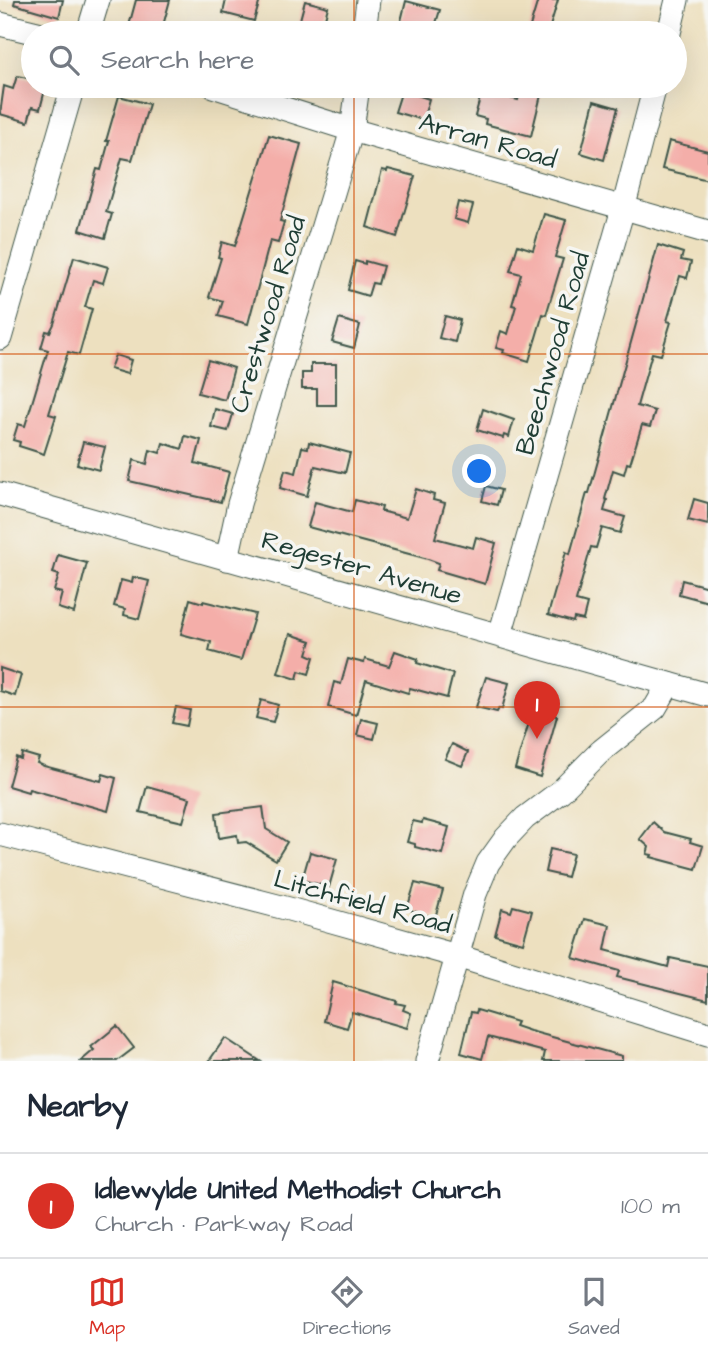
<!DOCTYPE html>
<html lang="en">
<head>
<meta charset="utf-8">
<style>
  :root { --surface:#fff; --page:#f6f6f7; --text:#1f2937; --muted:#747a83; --line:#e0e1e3; --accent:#d93025 }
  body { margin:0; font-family:"Architects Daughter",sans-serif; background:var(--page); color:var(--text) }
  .you { position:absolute; left:480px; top:472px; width:24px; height:24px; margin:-18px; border:5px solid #fff; border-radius:50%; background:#1a73e8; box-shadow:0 0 0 10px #1a73e833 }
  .badge { display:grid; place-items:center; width:46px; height:46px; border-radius:50%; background:var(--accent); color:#fff; font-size:23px; font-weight:700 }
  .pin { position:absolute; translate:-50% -58px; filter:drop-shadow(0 2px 4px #0008) }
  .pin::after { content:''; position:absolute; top:37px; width:24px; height:21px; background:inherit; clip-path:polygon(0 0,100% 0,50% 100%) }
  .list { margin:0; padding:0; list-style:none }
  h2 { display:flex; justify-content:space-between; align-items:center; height:91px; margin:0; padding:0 28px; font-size:30px }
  h2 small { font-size:23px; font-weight:400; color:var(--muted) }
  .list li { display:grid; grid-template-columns:46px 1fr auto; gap:21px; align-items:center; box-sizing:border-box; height:105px; padding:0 28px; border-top:2px solid var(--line) }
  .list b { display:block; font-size:26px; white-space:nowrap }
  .list p { margin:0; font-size:23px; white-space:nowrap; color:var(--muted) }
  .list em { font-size:23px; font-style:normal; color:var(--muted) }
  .icon { flex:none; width:38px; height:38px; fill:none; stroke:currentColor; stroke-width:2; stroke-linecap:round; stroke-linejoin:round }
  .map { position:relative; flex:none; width:708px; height:1061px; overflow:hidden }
  .search { position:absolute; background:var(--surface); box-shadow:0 7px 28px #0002; left:21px; right:21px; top:21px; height:77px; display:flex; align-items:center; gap:18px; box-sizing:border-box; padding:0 24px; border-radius:38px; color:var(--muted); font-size:26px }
  .sheet { height:196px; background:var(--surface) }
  nav { display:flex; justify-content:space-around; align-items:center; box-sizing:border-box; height:98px; border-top:2px solid var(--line); background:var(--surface); font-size:19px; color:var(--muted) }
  nav a { display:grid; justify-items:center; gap:4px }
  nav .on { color:var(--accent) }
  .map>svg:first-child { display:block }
</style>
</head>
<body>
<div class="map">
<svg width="708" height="1061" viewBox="0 0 708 1061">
  <rect width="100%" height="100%" fill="#f6f6f2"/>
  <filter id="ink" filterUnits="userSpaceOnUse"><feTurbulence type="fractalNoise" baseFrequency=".0143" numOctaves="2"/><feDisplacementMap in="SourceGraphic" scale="14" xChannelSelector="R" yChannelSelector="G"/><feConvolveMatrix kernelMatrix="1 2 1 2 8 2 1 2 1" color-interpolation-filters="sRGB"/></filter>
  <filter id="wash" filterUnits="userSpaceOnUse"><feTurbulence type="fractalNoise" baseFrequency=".00686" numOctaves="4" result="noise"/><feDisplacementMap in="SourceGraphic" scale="28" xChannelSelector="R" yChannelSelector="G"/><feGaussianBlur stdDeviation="1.57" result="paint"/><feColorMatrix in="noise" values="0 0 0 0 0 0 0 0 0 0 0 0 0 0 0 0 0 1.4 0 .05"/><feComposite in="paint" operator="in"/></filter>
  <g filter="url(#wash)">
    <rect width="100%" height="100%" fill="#ede0bf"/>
    <g id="blocks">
      <!-- building -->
      <g fill="#f4aea9">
        <path d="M15 0H63L59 17 14 4Z"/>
        <path d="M136 0H170L161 33H127Z"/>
        <path d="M226 0H260L254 21 223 13Z"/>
        <path d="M538 0H558L548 33H528Z"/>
        <path d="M305 1 328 7 321 33 298 27Z"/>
        <path d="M406 1 440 10 433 33H398Z"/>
        <path d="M17 76 33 79V86H46L40 109 32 107 28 122 0 114 4 86 13 89Z"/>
        <path d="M521 89 541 95 531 136 485 124 486 119 475 116 482 91 518 100Z"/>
        <path d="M402 90 429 99 423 120 395 112Z"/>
        <path d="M119 96 149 104 132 160 122 158 106 212 112 214 105 238 80 230 97 169 101 170 109 141H106Z"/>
        <path d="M594 101 618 108 604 160 581 153Z"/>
        <path d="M269 135 301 144 280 221 284 222 278 243 270 241 248 324 218 316 223 301 209 297 221 258 218 257 222 242 235 246Z"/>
        <path d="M669 141 708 151V180L662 169Z"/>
        <path d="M388 169 415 176 397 237 367 227 382 170 387 171Z"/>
        <path d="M458 202 473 205 468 223 454 219Z"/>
        <path d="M544 214 566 220 555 257 563 259 546 315 543 314 529 361 503 353 504 350 496 348 501 331 508 334 516 306 512 305 521 274 510 271 518 245 533 250Z"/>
        <path d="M658 245 683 253 681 260 691 262 687 278 680 276 667 321 671 322 661 355 652 353 637 406 655 411 650 427 642 425 630 464 627 463 624 474 613 470 605 499 607 500 604 511 625 517 620 533 602 528 596 548 591 547 576 601 587 604 583 620 574 618 573 622 548 615 566 552 570 554 587 493H589Z"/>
        <path d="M74 257 108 267 103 283 93 280 85 307 92 309 79 355 68 352 49 414 56 416 44 454 19 446 20 442 13 440 18 424 25 426 48 350 41 348 46 331 50 332 54 324Z"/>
        <path d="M355 261 365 264V261L383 266 378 284 372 283 368 296 348 290Z"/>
        <path d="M445 316 460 320 455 342 439 338Z"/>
        <path d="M339 319 360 325 354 348 332 342Z"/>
        <path d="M115 355 131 360 127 374 110 369Z"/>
        <path d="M208 360 234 368 225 400 198 393Z"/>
        <path d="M311 364H336V405H317V389H302V373H311Z"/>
        <path d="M215 409 233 414 228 431 211 427Z"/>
        <path d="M483 409 514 420 509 437 504 435 503 438 477 430Z"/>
        <path d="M185 436 201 440 195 463 229 472 221 502 129 481 134 460 147 464 150 450 160 453 163 443 182 449Z"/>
        <path d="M83 442 105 447 99 470 77 464Z"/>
        <path d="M309 442 350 453 345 473 315 466 307 496 280 488 285 470 296 473 302 447 308 448Z"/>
        <path d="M486 486 501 490 497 505 482 501Z"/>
        <path d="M416 489 434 495 433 500 445 503 435 538 473 548 476 537 496 543 485 584 437 570 439 563 428 559 308 527 315 502 352 512 355 500 382 507 381 511 407 518Z"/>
        <path d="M694 499 708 503V525L688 520Z"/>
        <path d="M58 555 87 563 74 613 58 608 62 593 54 591 59 575 53 573Z"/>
        <path d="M133 577 149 581 139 619 124 615 125 609 114 606 121 580 132 583Z"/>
        <path d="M682 580 708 587V602L679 594Z"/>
        <path d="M190 599 203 603V601L255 614 241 660 209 651 211 642 181 634Z"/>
        <path d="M290 634 311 641 307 654 314 657 309 674 299 671 297 679 278 673Z"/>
        <path d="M395 651 418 659 417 663 453 674 447 698 410 688 408 693 366 680 356 715 328 707 334 682 341 684 348 659 364 663 365 659 389 666Z"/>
        <path d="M0 668 21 675 15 696 0 691Z"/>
        <path d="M486 677 509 683 502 709 499 708 497 712 476 707Z"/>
        <path d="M261 700 278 705 273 722 256 718Z"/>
        <path d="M176 707 190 710 187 726 172 723Z"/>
        <path d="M533 709 557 716 540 777 515 769Z"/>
        <path d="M361 719 378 723 374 739 357 735Z"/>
        <path d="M452 744 468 752 462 766 445 759Z"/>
        <path d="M22 753 39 758 37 763 44 766 101 781 103 774 116 778 108 811 29 789 28 792 8 786 16 757 21 759Z"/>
        <path d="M147 786 190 798 183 822 140 812Z"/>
        <path d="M263 807 266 829 287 842 276 860 246 842 238 843 237 835 219 838 216 813Z"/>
        <path d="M423 820 449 827 442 854 415 847V844L407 842 413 821 422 823Z"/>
        <path d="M653 822 664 832 691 839 690 842 703 846 696 869 651 857 652 855 647 854 649 847 640 839Z"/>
        <path d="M550 849 573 854 567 877 545 872Z"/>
        <path d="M310 852 337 859 329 887 302 880Z"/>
        <path d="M415 883 443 890 435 918 407 909Z"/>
        <path d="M513 906 532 911 523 943 495 935 502 909 511 912Z"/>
        <path d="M585 919 610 925 605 950 668 967 670 958 708 966V1000L617 977 619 971 573 958Z"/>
        <path d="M333 982 397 1001 396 1003 405 1005 403 1010 411 1013 407 1028 352 1012 347 1028 324 1021Z"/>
        <path d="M477 1010 517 1022 515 1026 530 1031 622 1056V1061H543L545 1052 488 1037 482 1059 461 1053 471 1012 476 1013Z"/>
        <path d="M117 1026 134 1048 117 1061H81L94 1050 91 1047Z"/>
        <path d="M225 1038 260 1061H209Z"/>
      </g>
    </g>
  </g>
  <g filter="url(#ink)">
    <use href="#blocks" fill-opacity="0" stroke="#3e5549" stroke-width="2"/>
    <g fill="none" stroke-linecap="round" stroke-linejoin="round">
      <defs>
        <g id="minor">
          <path d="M0 24 37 33"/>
          <path d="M88 33 98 0"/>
          <path d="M364 33 368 0"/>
          <path d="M669 33 677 0"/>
          <path d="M213 86 352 130 708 232"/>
          <path d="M0 338 73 86"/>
          <path d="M0 494 708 695"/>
          <path d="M227 559 239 504 352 130 358 86"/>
          <path d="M500 635 623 209 655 86"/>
          <path d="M0 834 289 909 457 956 708 1034"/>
          <path d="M427 1061 475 894 488 863 506 838 525 818 561 791 601 751 655 708 669 684"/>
        </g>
      </defs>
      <!-- minor casing -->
      <use href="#minor" stroke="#3e5549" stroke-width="25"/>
      <!-- minor -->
      <use href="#minor" stroke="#fff" stroke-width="23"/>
    </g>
  </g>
  <!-- grid -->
  <path fill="none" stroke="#d45610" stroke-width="2" stroke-opacity="0.55" d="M354 0V33M354 86V1061M0 354H708M0 707H708"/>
  <g text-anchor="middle" stroke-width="7" stroke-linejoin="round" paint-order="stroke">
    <!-- street labels -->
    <g font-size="26" fill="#1f3d34" stroke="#f6f6f2">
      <text transform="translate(488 140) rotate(16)" y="9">Arran Road</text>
      <text transform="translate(267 314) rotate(-73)" y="9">Crestwood Road</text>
      <text transform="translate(552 353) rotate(-74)" y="9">Beechwood Road</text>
      <text transform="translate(362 567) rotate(16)" y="9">Regester Avenue</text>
      <text transform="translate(363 901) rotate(15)" y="9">Litchfield Road</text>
    </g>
  </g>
</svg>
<div class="you"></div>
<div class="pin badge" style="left:537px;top:739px">1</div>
<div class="search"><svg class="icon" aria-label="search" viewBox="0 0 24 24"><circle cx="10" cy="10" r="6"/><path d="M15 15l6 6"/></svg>Search here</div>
</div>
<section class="sheet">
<h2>Nearby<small></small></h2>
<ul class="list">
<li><span class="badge">1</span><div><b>Idlewylde United Methodist Church</b><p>Church · Parkway Road</p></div><em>100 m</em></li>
</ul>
</section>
<nav>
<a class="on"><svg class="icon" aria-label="map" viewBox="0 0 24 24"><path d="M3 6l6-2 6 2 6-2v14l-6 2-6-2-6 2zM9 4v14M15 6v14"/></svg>Map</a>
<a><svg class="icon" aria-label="directions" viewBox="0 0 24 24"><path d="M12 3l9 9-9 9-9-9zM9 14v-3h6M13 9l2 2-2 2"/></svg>Directions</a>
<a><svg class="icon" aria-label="saved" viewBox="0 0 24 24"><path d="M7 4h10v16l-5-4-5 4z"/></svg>Saved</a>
</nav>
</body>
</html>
